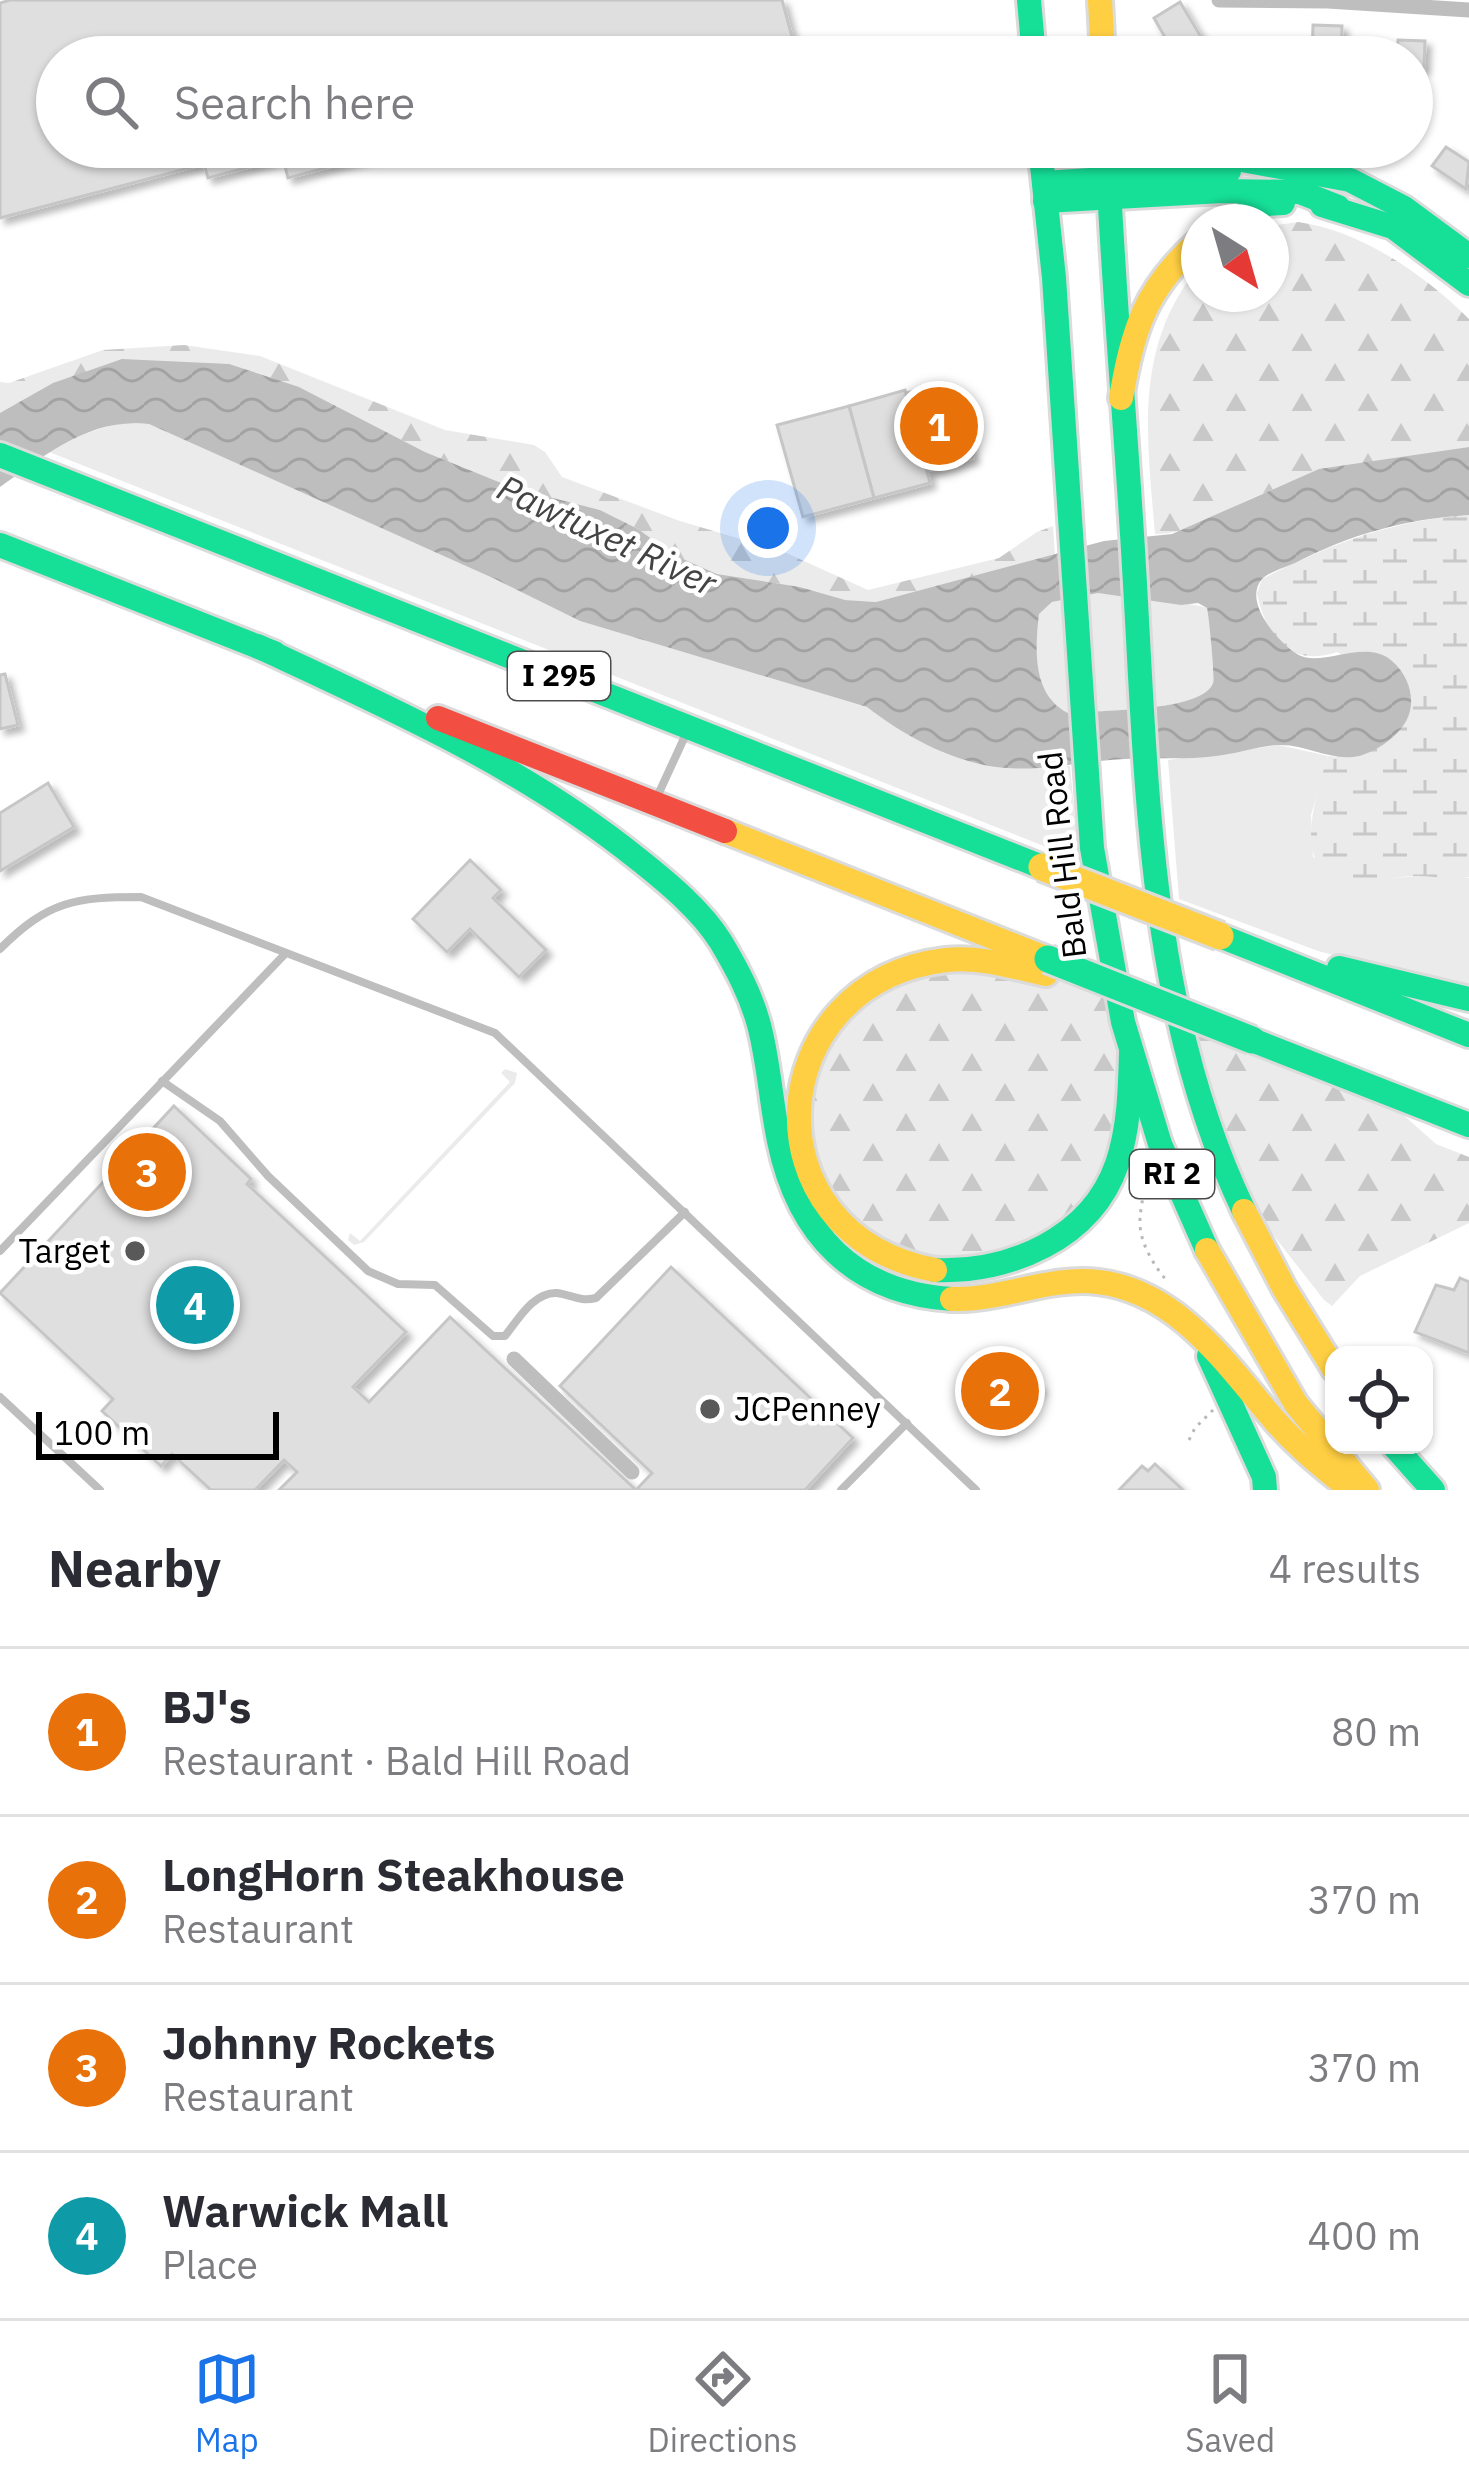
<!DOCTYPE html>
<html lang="en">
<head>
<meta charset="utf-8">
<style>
  :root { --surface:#fff; --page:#f2f2f3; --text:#2b2b33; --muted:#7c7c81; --line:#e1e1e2; --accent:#1a73e8 }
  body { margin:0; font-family:"IBM Plex Sans",sans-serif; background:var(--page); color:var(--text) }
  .controls { position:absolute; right:36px; bottom:36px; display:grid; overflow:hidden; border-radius:24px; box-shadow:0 3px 9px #0004 }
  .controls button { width:108px; height:108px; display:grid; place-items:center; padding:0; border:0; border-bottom:3px solid var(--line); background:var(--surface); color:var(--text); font:60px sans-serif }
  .compass { position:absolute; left:1181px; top:204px; width:108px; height:108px; border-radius:50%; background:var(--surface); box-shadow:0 3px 9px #0004; rotate:143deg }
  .scale { position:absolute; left:36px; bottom:30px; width:243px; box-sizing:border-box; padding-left:12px; border:6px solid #000; border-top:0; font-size:33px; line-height:42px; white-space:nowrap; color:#000; -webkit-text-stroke:9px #fff; paint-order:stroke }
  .you { position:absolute; left:768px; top:528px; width:42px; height:42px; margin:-30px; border:9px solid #fff; border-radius:50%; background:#1a73e8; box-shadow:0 0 0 18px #1a73e833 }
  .badge { display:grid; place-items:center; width:78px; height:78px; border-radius:50%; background:var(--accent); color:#fff; font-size:39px; font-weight:700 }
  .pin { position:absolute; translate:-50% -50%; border:6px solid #fff; box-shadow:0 3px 12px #0006 }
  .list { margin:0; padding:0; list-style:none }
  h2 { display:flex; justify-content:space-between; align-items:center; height:156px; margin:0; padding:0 48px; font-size:51px }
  h2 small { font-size:39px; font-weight:400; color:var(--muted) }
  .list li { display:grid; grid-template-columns:78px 1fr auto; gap:36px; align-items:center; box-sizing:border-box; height:168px; padding:0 48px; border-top:3px solid var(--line) }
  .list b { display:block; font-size:45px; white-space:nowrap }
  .list p { margin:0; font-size:39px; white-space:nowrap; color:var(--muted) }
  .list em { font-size:39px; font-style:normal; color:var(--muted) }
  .icon { flex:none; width:66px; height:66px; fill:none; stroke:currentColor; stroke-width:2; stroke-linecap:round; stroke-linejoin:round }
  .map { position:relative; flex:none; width:1469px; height:1490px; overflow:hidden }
  .search { position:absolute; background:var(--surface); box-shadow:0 3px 9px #0004; left:36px; right:36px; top:36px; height:132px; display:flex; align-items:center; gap:30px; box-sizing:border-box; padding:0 42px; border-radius:66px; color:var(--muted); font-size:45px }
  .sheet { height:828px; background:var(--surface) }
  nav { display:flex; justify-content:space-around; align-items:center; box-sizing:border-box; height:168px; border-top:3px solid var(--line); background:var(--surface); font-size:33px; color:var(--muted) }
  nav a { display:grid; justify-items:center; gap:6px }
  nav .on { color:var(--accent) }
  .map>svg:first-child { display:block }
</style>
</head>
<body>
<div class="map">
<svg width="1469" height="1490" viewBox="0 0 1469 1490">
  <defs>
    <pattern id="forest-firs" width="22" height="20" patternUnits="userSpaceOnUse" patternTransform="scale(3)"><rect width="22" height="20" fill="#ebebeb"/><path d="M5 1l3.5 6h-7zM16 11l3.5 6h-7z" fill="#c8c8c8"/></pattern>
    <pattern id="wetland-marsh" width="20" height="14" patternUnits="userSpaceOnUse" patternTransform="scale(3)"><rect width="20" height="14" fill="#ebebeb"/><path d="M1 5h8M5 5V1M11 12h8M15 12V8" fill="none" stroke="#c8c8c8"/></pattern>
    <pattern id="water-waves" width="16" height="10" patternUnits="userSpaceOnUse" patternTransform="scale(3)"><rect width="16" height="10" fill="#bebebe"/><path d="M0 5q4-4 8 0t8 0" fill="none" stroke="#a2a2a2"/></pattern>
    <filter id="shadow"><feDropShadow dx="5.5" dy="5.5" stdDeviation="3" flood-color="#0004"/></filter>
  </defs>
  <rect width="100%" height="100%" fill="#fff"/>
  <!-- grass -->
  <g fill="#ebebeb">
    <path d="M118 423 149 424 495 579 580 621 867 707C926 753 995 773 1070 766L1079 860 49 452 78 436Z"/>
    <path d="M1098 593C1113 595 1201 604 1207 608 1209 616 1215 678 1213 683 1203 712 1097 710 1068 713 1032 695 1035 649 1039 614L1052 602Z"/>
    <path d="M1279 745 1328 756 1311 815 1313 857 1357 883 1415 876 1469 878V991L1318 951 1179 899 1168 760Z"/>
    <path d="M505 1069 517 1073 515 1083 364 1242 354 1245 348 1240 350 1233 360 1241 510 1082 501 1073Z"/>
  </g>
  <!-- forest -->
  <g fill="url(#forest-firs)">
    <path d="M1298 222C1360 230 1425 275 1469 319V447C1395 460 1320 468 1250 499 1218 513 1192 534 1155 534 1147 439 1133 345 1199 267V294H1271V226Z"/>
    <path d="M184 345 260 356 445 430 534 445 545 452 562 477 680 521 784 552 868 590 999 558 1037 532 1053 526 1055 555 876 602 844 600 800 587 717 574 674 555 638 529 600 510 514 488 425 452 299 387 0 413V382L9 383 103 350Z"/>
    <path d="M897 972 1041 974 1107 998 1132 1050 1111 1177 1029 1258 911 1270 823 1200 800 1111 847 1005Z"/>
    <path d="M1183 1025 1381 1095 1436 1144 1469 1157V1223L1360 1276 1332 1306 1324 1300 1274 1236 1229 1158Z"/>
  </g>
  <!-- wetland -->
  <path fill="url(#wetland-marsh)" d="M1469 515V877C1452 881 1432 875 1414 876 1395 877 1376 883 1358 883 1286 882 1315 798 1328 756 1367 761 1411 739 1411 696L1337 652C1289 668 1266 637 1257 593L1262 579C1333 543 1389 521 1469 515Z"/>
  <!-- water -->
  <path fill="url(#water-waves)" fill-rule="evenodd" d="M122 359 229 364 299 387 425 452 514 488 600 510 638 529 674 555 717 574 800 587 845 600 876 602 1104 541 1172 534 1319 469 1469 447V515C1406 519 1351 534 1295 563 1286 567 1269 572 1262 579 1242 602 1279 643 1297 654 1321 669 1365 637 1392 661 1411 677 1418 706 1403 726 1394 739 1375 752 1359 756 1331 762 1307 744 1279 745 1258 746 1237 754 1216 756 1185 760 1156 757 1125 759 1079 761 1036 774 989 766 945 758 902 734 867 707L580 621 495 579 149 424C90 417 45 455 0 487V413L53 383ZM1098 593 1181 605 1198 603 1207 608C1209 617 1215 678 1213 683 1203 712 1098 710 1068 713 1032 695 1035 649 1039 614L1052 602Z"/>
  <!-- building -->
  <g fill="#dfdfdf" stroke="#c6c6c6" stroke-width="3" filter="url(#shadow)">
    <path d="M10 0H782L794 44 745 57H57V147H404L288 178 283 158 208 178 204 164 0 218V3Z"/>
    <path d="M1180 2 1201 37 1174 53 1154 18Z"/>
    <path d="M1313 25 1342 26 1341 57H1312Z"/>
    <path d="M1398 40 1425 41 1424 68H1412V57H1397Z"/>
    <path d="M1446 147 1469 162 1466 189 1432 166Z"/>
    <path d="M942 384 944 394 955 392 973 458 927 471 906 393Z"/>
    <path d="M905 390 930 483 874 498 849 406Z"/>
    <path d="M849 406 874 498 803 517 777 425Z"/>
    <path d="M5 674 18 725 0 729V675Z"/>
    <path d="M48 783 74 827 0 871V813Z"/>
    <path d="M470 860 501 890 493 898 546 950 519 977 470 929 447 952 413 919Z"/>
    <path d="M174 1106 251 1179 247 1184 406 1332 353 1387 369 1402 450 1317 636 1490H279L297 1472 284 1460 255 1490H211L172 1454 161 1466 102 1411 113 1399 0 1293Z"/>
    <path d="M671 1267 853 1438 805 1490H636L652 1473 560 1386Z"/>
    <path d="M1460 1278 1469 1282V1353L1415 1332 1436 1285 1454 1290Z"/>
    <path d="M1000 1351 1040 1388 1000 1430 961 1393Z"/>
    <path d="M1155 1464 1183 1490H1119L1142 1466 1148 1471Z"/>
  </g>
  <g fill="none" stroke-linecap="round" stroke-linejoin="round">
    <defs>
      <g id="fast">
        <path d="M1029 0 1034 57"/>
        <path d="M1103 43 1106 57"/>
        <path d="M1040 147 1054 278 1092 848 1123 1022 1160 1144 1207 1250"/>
        <path d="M1107 147C1113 287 1126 427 1134 567 1147 784 1148 1011 1244 1211"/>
        <path d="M1172 147 1350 180 1404 208 1469 256"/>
        <path d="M1044 183 1229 171"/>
        <path d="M1045 201 1222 191 1300 192 1338 207"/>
        <path d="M1322 205 1393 227 1469 284"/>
        <path d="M1226 222 1267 204 1283 203"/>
        <path d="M0 455 1042 867"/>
        <path d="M0 545 274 653"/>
        <path d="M257 646C388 707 524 767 638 859 667 882 701 910 721 942 737 969 751 995 759 1025 769 1063 771 1103 779 1141 798 1234 854 1293 952 1299"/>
        <path d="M1220 936 1469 1035"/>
        <path d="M1339 968 1469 999"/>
        <path d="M1252 1040 1469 1125"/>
        <path d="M935 1270C1009 1273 1091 1239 1117 1164 1129 1129 1130 1090 1131 1053"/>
        <path d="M1209 1356 1264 1477 1265 1490"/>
        <path d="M1393 1445 1433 1490"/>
      </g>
      <g id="slow">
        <path d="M1100 0 1103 57"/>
        <path d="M1121 398C1133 329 1145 289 1199 241"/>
        <path d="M725 831 1048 959"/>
        <path d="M1244 1211 1284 1288 1334 1369"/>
        <path d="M1207 1250 1296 1404 1367 1490"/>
        <path d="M935 1270C744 1234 760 982 946 960 979 956 1014 967 1046 974"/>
        <path d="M952 1299C1001 1301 1049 1276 1098 1282 1179 1291 1227 1366 1276 1422 1299 1448 1325 1469 1352 1490"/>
      </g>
      <path id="jam" d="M438 718 725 831"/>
    </defs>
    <!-- fast casing -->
    <use href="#fast" stroke="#dbdbdb" stroke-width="30"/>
    <!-- slow casing -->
    <use href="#slow" stroke="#dbdbdb" stroke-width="30"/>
    <!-- jam casing -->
    <use href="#jam" stroke="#dbdbdb" stroke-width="30"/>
    <!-- path -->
    <g stroke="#b9b9b9" stroke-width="3" stroke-dasharray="3 6" stroke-linecap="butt">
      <path d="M1139 1174C1148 1194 1139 1205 1140 1225 1141 1245 1155 1267 1167 1281"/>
      <path d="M1189 1440 1195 1428 1213 1410"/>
    </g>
    <!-- lane -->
    <g stroke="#bebebe" stroke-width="8">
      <path d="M657 797 686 734"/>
      <path d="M0 949C48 901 75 897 141 897L495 1033 976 1490"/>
      <path d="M162 1081 220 1121 268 1176 368 1271 398 1284 435 1285 493 1336H505C518 1320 533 1292 557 1293 572 1295 580 1302 596 1298L685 1212"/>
      <path d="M0 1251 285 954"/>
      <path d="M0 1397 100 1490"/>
      <path d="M841 1490 907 1423"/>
    </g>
    <!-- street -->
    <g stroke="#bebebe" stroke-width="15">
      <path d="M1219 0 1328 1 1469 10"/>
      <path d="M514 1359 632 1472"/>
    </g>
    <!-- fast -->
    <use href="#fast" stroke="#16e098" stroke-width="24"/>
    <!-- slow -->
    <use href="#slow" stroke="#ffcf43" stroke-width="24"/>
    <!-- jam -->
    <use href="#jam" stroke="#f24e42" stroke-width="24"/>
    <defs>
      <path id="fast-bridge" d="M1048 959 1252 1040"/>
      <path id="slow-bridge" d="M1042 867 1220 936"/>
    </defs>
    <!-- fast-bridge casing -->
    <use href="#fast-bridge" stroke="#dbdbdb" stroke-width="33" stroke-linecap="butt"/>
    <!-- slow-bridge casing -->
    <use href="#slow-bridge" stroke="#dbdbdb" stroke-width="33" stroke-linecap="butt"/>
    <!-- fast-bridge -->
    <use href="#fast-bridge" stroke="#16e098" stroke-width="27"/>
    <!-- slow-bridge -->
    <use href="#slow-bridge" stroke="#ffcf43" stroke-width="27"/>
  </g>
  <!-- markers -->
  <g fill="#595959" stroke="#fff" stroke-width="4.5">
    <circle cx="135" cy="1251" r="12"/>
    <circle cx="710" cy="1409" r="12"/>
  </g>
  <g text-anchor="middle" stroke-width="9" stroke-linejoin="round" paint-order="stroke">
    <!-- shield labels -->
    <g fill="#fff" stroke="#4c4c4c" stroke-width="3">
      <rect x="508" y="652" width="102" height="48" rx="9"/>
      <rect x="1130" y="1150" width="84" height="48" rx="9"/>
    </g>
    <g font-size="30" font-weight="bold" fill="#000">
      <text x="559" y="686">I 295</text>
      <text x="1172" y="1184">RI 2</text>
    </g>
    <!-- street labels -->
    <g font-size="33" fill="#000" stroke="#fff">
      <text transform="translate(1062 855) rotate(-97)" y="12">Bald Hill Road</text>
    </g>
    <!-- poi labels -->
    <g font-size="33" fill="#000" stroke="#fff" text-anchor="end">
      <text x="111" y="1263">Target</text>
      <text x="734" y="1421" text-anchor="start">JCPenney</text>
    </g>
    <!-- water labels -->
    <g font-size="36" font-style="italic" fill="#434343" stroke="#fff">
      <text transform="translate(607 535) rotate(25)" y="13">Pawtuxet River</text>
    </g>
  </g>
</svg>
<div class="controls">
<button><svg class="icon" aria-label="locate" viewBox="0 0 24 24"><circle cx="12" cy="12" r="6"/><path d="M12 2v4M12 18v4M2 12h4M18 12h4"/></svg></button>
</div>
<svg class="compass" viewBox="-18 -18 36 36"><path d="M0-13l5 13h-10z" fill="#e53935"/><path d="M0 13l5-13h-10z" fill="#7c7c81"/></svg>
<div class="scale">100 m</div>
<div class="you"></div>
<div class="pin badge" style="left:939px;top:426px;background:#e8710a">1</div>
<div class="pin badge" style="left:1000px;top:1391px;background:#e8710a">2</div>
<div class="pin badge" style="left:147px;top:1172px;background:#e8710a">3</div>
<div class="pin badge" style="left:195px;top:1305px;background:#0f9aa8">4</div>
<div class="search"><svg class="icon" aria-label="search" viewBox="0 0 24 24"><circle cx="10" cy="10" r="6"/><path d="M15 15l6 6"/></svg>Search here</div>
</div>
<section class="sheet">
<h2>Nearby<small>4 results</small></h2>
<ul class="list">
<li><span class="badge" style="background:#e8710a">1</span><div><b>BJ's</b><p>Restaurant · Bald Hill Road</p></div><em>80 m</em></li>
<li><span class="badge" style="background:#e8710a">2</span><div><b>LongHorn Steakhouse</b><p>Restaurant</p></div><em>370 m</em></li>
<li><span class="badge" style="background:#e8710a">3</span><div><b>Johnny Rockets</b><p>Restaurant</p></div><em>370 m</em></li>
<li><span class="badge" style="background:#0f9aa8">4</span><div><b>Warwick Mall</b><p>Place</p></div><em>400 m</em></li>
</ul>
</section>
<nav>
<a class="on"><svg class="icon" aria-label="map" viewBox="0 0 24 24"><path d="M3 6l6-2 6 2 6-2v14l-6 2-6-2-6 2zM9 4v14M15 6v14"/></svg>Map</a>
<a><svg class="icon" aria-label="directions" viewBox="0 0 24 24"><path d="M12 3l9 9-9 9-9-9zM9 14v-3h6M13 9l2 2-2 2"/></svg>Directions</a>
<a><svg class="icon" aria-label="saved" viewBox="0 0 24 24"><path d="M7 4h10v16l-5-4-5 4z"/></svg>Saved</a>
</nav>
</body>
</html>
